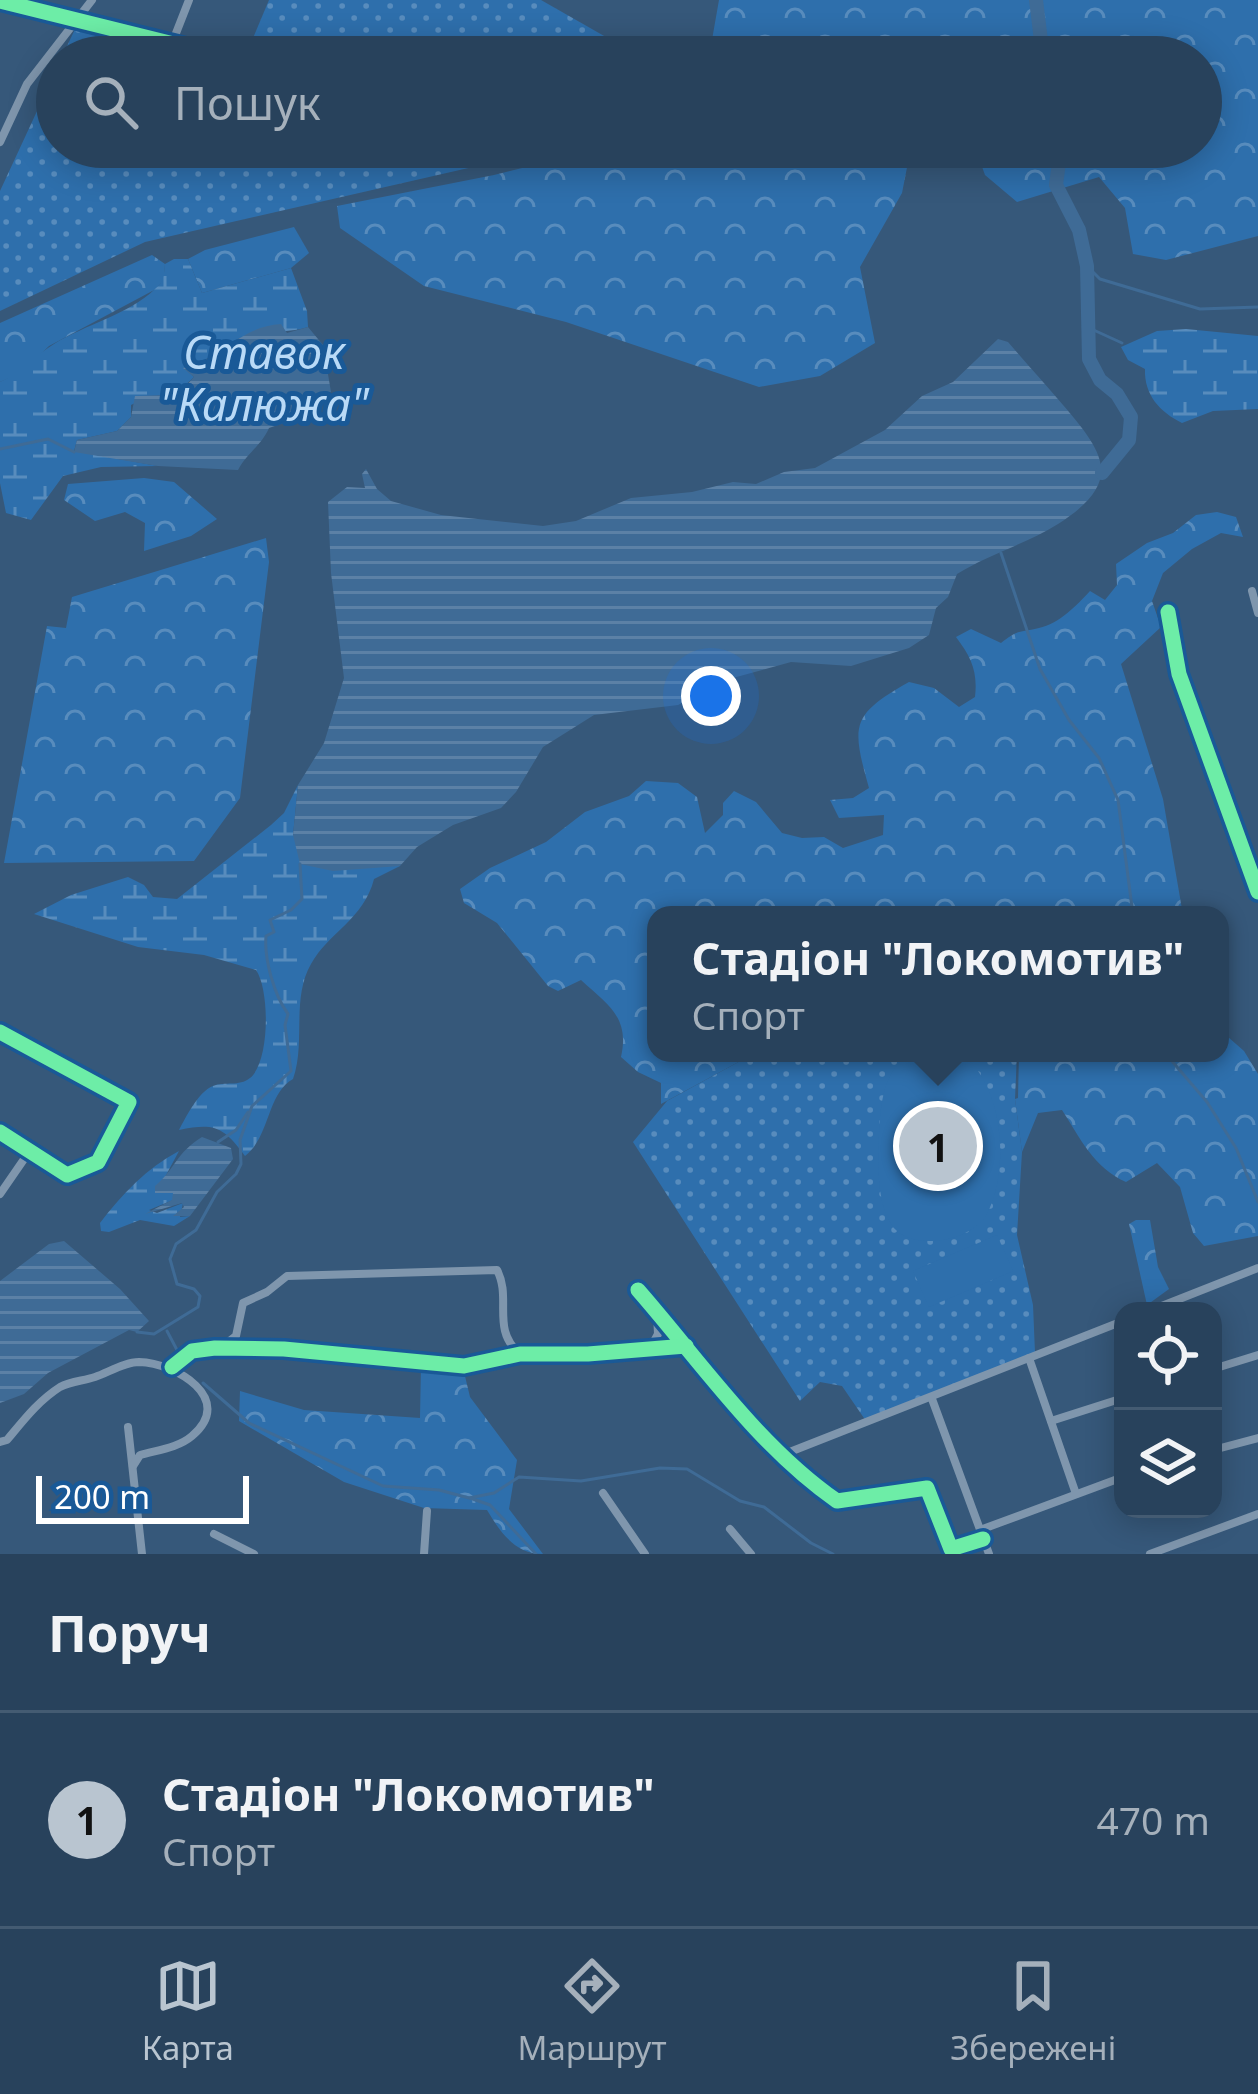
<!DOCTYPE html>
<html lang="uk">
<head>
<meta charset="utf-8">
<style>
  :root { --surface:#28425c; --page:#304962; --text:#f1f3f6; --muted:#a5b0bb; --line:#445b72; --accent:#b9c5d0 }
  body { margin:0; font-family:"Noto Sans",sans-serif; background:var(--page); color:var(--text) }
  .controls { position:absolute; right:36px; bottom:36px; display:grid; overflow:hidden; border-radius:24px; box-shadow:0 6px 30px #0003 }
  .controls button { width:108px; height:108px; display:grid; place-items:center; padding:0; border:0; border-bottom:3px solid var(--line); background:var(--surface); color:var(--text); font:60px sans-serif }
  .scale { position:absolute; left:36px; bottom:30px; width:213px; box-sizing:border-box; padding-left:12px; border:6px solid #fff; border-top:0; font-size:33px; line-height:42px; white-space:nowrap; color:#fff; -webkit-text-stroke:9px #195997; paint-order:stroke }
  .you { position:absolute; left:711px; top:696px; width:42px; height:42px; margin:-30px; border:9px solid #fff; border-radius:50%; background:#1a73e8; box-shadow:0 0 0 18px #1a73e833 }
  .badge { display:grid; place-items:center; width:78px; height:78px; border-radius:50%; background:var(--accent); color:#111; font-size:39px; font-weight:700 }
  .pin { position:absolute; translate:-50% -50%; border:6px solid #fff; box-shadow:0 3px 12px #0006 }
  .popup { position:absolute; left:647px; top:906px; width:582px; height:156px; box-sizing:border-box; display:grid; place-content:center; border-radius:24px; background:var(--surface); filter:drop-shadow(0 3px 9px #0005); font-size:39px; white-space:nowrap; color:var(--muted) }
  .popup b { font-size:45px; color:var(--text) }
  .popup::after { content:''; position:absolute; left:50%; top:100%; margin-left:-24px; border:24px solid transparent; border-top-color:var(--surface) }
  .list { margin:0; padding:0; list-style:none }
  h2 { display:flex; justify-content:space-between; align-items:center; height:156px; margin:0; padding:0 48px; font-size:51px }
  h2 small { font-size:39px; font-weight:400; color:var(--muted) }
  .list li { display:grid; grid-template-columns:78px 1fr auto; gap:36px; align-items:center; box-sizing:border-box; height:216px; padding:0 48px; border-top:3px solid var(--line) }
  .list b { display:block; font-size:45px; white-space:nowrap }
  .list p { margin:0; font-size:39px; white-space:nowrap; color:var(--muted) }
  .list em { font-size:39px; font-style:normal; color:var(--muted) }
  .icon { flex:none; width:66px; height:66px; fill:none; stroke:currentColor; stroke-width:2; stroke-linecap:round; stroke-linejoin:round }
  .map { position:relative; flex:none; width:1258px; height:1554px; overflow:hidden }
  .search { position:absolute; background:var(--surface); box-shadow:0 6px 30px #0003; left:36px; right:36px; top:36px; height:132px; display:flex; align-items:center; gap:30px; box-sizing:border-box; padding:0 42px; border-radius:66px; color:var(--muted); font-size:45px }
  .sheet { height:372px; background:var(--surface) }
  nav { display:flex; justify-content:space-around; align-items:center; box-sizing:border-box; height:168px; border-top:3px solid var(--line); background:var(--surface); font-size:33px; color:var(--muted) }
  nav a { display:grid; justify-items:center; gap:6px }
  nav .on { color:var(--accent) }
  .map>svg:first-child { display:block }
</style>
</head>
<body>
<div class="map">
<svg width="1258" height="1554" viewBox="0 0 1258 1554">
  <defs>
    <pattern id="forest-crowns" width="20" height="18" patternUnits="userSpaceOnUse" patternTransform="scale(3)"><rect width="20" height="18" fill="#2e6fac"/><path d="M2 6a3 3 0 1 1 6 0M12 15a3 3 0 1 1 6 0" fill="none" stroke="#588cbd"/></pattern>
    <pattern id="wetland-marsh" width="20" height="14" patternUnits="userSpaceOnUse" patternTransform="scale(3)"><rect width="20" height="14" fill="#2e6fac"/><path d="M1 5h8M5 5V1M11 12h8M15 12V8" fill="none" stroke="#588cbd"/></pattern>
    <pattern id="park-dots" width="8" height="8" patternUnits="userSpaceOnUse" patternTransform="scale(3)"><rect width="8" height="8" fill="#2e6fac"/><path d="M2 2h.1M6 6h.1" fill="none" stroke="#588cbd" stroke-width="1.8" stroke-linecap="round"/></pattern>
    <pattern id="water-rules" width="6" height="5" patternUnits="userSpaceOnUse" patternTransform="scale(3)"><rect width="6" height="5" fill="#3f6b96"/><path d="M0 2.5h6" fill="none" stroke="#5c81a6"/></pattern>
  </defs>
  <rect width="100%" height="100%" fill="#36587a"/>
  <!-- forest -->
  <g fill="url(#forest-crowns)">
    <path d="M719 0H1258V236L1166 260 1133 254 1125 208 1099 177 1017 202 985 175 975 147H1201V57H709Z"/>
    <path d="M607 147H911L902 193 860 267 875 343 820 376 759 387 566 322 424 286 340 228 337 206 494 175Z"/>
    <path d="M294 227 309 253 291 268 202 293 188 259 205 250Z"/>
    <path d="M152 255 165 264 164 279 156 289 49 346 22 372 0 382V323Z"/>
    <path d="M144 478 174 482 217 519 191 536 144 551 145 523 125 512 95 521 64 500 68 484Z"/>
    <path d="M1217 512 1236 517 1243 537 1221 533 1192 549 1163 573 1152 601 1161 627 1121 664 1163 799 1183 915H656V1053H755L661 1104V1083L638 1072 621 1057C630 1017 608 1005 581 980L558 991 548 986 497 923 464 903 460 889 490 868 546 842 585 812 629 796 646 781 678 783 697 797 705 833 723 815V803L734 791 756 802 782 833 802 838 824 837 843 848 883 835 884 815 839 818 830 800 853 798 869 788C851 724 851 715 909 682L934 688 959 707 975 697C978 671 971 657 956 637L971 629 1001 643C1018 629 1019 633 1039 628 1059 624 1077 605 1090 591L1105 600 1117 585 1116 564 1147 543 1173 533 1196 515Z"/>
    <path d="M266 538 269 562 240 798 194 861 4 863 47 626 66 628 72 597Z"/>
    <path d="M1220 1030 1244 1051 1258 1074V1236L1204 1246 1193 1233 1180 1187 1157 1163 1126 1182C1094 1168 1080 1138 1062 1110L1038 1113 1022 1152 1015 1099 1018 1098 1019 1053H1220Z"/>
    <path d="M1136 1220H1150L1158 1267 1169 1289 1147 1305 1129 1224Z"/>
    <path d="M421 1365 464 1372 470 1397 517 1460 509 1509 543 1554C515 1554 500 1532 487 1510L424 1508 344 1482 239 1421 240 1391 304 1410 420 1418Z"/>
  </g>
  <!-- wetland -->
  <g fill="url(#wetland-marsh)">
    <path d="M174 259H188L202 293 291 268 307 311 308 327C286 334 257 330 238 339 216 350 210 361 184 368L194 377C177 396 153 394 131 405V417L117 431 77 440 74 451 158 466 101 467 63 476 31 520 6 513 0 483V382C22 372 34 356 54 344 86 324 128 315 155 289 164 282 164 274 165 264Z"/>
    <path d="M1186 329 1258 336V409L1213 411 1182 423C1160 412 1144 395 1145 369L1128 360 1121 347 1157 331Z"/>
    <path d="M298 785 293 835 370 866H400L374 879C364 919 328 933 311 964 291 999 306 1042 293 1079 267 1093 270 1137 245 1156 223 1126 214 1123 179 1130 186 1117 198 1092 213 1086 225 1081 239 1087 250 1078 270 1062 270 990 256 970L204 955 138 947 34 914 71 895 128 877 144 885 153 897 177 899 271 825 284 813Z"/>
    <path d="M179 1151 165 1177 167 1192 174 1193 173 1200 149 1210 157 1213 183 1203 180 1217 190 1216 174 1226 140 1220 109 1232 101 1231 100 1223C122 1194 147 1168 179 1151Z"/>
  </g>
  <!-- park -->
  <g fill="url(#park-dots)">
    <path d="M269 0H541L641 57H245Z"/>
    <path d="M76 27 211 57H62Z"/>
    <path d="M57 68V147H560L145 242 0 311V191Z"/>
    <path d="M755 1053H1017L1015 1099 1022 1152 1017 1235 1033 1305 1035 1353 866 1421 842 1386 820 1382 800 1401 633 1142 667 1101Z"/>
  </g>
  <!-- pitch -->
  <g fill="#2e6fac">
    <path d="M912 1053H960C1003 1082 1011 1169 987 1214 972 1242 909 1253 891 1224 877 1202 877 1159 879 1133 881 1103 883 1069 912 1053Z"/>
    <path d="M997 1235 1013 1271 929 1307 913 1271Z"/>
  </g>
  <!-- water -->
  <g fill="url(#water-rules)">
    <path d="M281 324 287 333 308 327 323 345 331 392C315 396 304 400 301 417L269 428C261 446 247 453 238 470L158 466 74 452 77 440 117 431 131 417 135 396 163 395 173 387H185L194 377 183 368C222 359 241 326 281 324Z"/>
    <path d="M998 339 1008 342C1026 363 1045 384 1063 405 1105 454 1124 482 1058 524 1026 544 989 554 957 574L948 597 936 608 929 635 909 648 851 666 791 662 729 679 678 705 594 715 543 747 516 792 501 808 453 825 417 847 400 866 333 871 300 864 293 835 298 785 324 743 344 678 331 573 328 502 347 487 365 488 362 474 366 469 377 489 391 501 441 515 543 526 576 521 631 498 692 492 733 482 756 484 784 472 815 468 885 430 922 396 953 382Z"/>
    <path d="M202 1137 231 1148 233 1159 190 1216H173L184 1207 182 1203 145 1214 172 1200 173 1193H155V1186C176 1168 176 1153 202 1137Z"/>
    <path d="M64 1241 120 1289 149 1321 137 1332 129 1330 48 1373 24 1394 0 1403V1281L49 1244Z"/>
  </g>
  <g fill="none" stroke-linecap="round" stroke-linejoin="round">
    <!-- stream -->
    <g stroke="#3f6b96" stroke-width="3">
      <path d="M1087 266 1100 279 1200 309 1258 307"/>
      <path d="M1087 327 1122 343"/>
      <path d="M0 449 48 439 74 452"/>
      <path d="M1001 553 1040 669 1069 720 1099 758 1118 800 1133 915"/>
      <path d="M1165 1053 1207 1102 1236 1148 1258 1202"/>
      <path d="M218 1142 236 1130 248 1112"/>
      <path d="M167 1331 177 1350"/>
      <path d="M137 1332 154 1334 198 1307 200 1296 194 1289 177 1284 170 1259 176 1244 196 1230 217 1192 236 1174 241 1164 240 1140 252 1106 291 1071 285 1025 288 1014C274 995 264 959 266 936L274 932 270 920 291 910 302 899 300 864"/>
      <path d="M203 1383 249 1423 383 1486 439 1490 469 1498 494 1493 519 1477 581 1481 660 1468 687 1469 740 1501 764 1507 811 1543 833 1554"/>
      <path d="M470 1498 490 1505 536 1554"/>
    </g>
    <!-- river -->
    <g stroke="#3f6b96" stroke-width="14">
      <path d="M1036 0 1043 57"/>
      <path d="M1061 147 1056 185 1079 230 1087 266 1089 359 1100 380 1117 394 1131 417 1129 440 1102 473"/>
    </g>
    <!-- minor -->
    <g stroke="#7f96ad" stroke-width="8">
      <path d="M0 1 226 57"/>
      <path d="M171 46 189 0"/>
      <path d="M0 142 27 84 92 0"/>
      <path d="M1252 591 1258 613"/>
      <path d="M1168 612 1179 674 1258 892"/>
      <path d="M0 1032 129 1102 98 1162 67 1175 0 1132"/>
      <path d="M0 1194 29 1152"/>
      <path d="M638 1290C701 1362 758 1446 837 1501L927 1488 951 1549 983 1539"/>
      <path d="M1149 1311 1258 1268"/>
      <path d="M222 1347 236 1336 243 1303 267 1292 287 1276 497 1270C512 1298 491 1329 519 1353"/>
      <path d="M650 1349 658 1334 657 1313"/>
      <path d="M1029 1358 1076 1494"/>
      <path d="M172 1367 192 1351 215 1348 284 1349 464 1366 520 1354H588L686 1346"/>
      <path d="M1213 1369 1258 1355"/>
      <path d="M932 1399 989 1554"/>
      <path d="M1051 1421 1123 1398"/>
      <path d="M128 1427 142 1554"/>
      <path d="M0 1442 7 1440C23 1421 38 1401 60 1387 71 1381 83 1381 95 1377 109 1372 125 1362 139 1362 176 1363 236 1399 192 1436 178 1448 157 1450 140 1455L133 1466"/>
      <path d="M1213 1450 1258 1438"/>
      <path d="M782 1455 1123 1321"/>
      <path d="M603 1493 645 1554"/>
      <path d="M730 1529 751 1554"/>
      <path d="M980 1530 1123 1477"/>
      <path d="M214 1534 254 1554"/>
      <path d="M424 1554 427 1511"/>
      <path d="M1150 1554 1258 1514"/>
    </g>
    <defs>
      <g id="cycleway">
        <path d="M0 1 226 57"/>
        <path d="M1168 612 1179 674 1258 892"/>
        <path d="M0 1032 129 1102 98 1162 67 1175 0 1132"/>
        <path d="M638 1290C701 1362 758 1446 837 1501L927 1488 951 1549 983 1539"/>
        <path d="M172 1367 192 1351 215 1348 284 1349 464 1366 520 1354H588L686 1346"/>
      </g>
    </defs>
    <!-- cycleway casing -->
    <use href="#cycleway" stroke="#195997" stroke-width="22"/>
    <!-- cycleway -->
    <use href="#cycleway" stroke="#6deda7" stroke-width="15"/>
  </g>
  <g text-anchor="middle" stroke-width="10" stroke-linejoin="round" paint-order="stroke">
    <!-- water labels -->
    <g font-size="45" font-style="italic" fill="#b9daf7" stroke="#195997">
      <text x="264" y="369">Ставок<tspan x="264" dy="52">"Калюжа"</tspan></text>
    </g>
  </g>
</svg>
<div class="controls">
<button><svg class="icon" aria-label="locate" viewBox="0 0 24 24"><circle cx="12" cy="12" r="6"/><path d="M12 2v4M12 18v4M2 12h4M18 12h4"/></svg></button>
<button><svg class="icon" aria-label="layers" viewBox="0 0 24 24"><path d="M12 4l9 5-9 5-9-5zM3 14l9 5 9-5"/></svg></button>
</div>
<div class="scale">200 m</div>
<div class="you"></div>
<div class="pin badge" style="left:938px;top:1146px">1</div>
<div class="popup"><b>Стадіон &quot;Локомотив&quot;</b>Спорт</div>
<div class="search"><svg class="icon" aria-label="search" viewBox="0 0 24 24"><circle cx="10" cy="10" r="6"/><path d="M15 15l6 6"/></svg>Пошук</div>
</div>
<section class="sheet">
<h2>Поруч<small></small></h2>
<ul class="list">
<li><span class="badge">1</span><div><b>Стадіон &quot;Локомотив&quot;</b><p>Спорт</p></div><em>470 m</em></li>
</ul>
</section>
<nav>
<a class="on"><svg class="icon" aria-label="map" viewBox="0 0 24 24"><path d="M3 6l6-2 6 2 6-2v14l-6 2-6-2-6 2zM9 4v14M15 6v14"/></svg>Карта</a>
<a><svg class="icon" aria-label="directions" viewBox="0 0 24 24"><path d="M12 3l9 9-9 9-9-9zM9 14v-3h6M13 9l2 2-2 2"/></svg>Маршрут</a>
<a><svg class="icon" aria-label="saved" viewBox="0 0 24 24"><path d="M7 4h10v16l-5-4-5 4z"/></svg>Збережені</a>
</nav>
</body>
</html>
